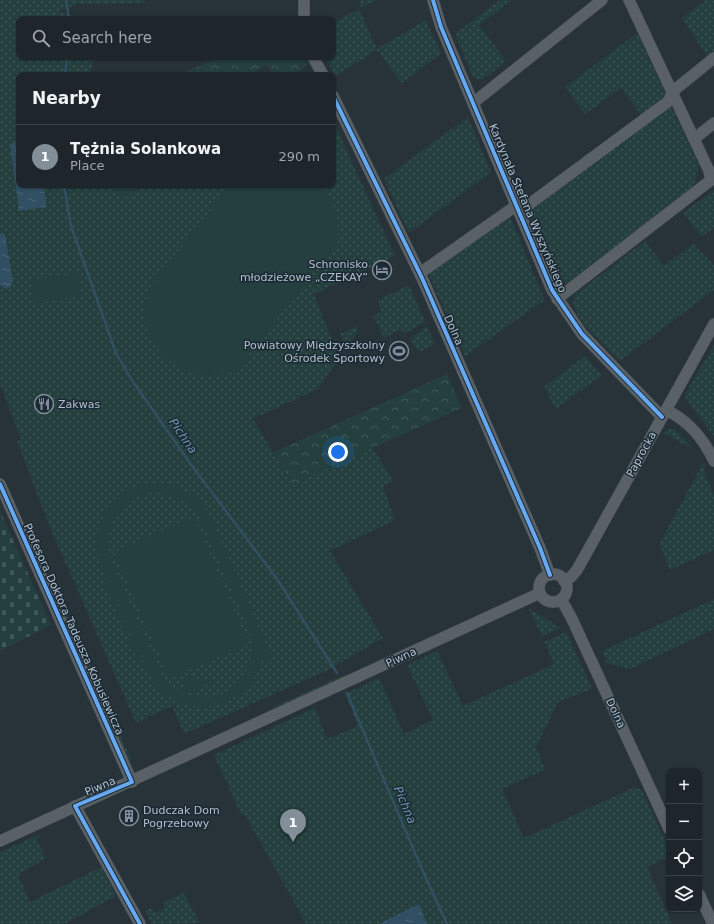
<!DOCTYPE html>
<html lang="en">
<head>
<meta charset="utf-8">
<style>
  :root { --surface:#1e262b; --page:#2b3237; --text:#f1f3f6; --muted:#a1a5a9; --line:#3c4347; --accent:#828f98 }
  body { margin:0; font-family:"DejaVu Sans",sans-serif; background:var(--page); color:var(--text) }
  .controls { position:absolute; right:12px; bottom:12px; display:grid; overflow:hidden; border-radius:8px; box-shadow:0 1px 3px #0004 }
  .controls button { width:36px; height:36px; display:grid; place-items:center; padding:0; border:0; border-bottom:1px solid var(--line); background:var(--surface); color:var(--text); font:20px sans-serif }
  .you { position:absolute; left:338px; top:452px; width:14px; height:14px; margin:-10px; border:3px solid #fff; border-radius:50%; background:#1a73e8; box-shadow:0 0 0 6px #1a73e833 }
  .badge { display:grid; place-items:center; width:26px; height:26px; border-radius:50%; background:var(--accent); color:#fff; font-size:13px; font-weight:700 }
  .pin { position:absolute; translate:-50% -33px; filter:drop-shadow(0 1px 2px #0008) }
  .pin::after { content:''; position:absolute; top:21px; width:14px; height:12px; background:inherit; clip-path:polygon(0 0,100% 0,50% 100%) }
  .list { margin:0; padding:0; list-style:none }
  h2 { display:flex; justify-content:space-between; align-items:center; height:52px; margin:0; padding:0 16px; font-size:17px }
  h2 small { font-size:13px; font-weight:400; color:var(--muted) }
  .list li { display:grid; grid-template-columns:26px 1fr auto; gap:12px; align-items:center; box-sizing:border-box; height:64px; padding:0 16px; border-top:1px solid var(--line) }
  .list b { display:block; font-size:15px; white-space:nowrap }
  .list p { margin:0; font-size:13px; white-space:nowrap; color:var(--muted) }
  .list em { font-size:13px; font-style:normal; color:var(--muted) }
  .icon { flex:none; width:22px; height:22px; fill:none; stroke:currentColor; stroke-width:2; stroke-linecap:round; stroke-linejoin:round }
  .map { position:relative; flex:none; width:714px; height:924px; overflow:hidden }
  .search { position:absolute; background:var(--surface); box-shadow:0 1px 3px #0004; left:16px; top:16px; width:320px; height:44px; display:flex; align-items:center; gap:10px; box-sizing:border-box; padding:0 14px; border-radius:8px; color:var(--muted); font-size:15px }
  .panel { position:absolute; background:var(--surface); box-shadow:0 1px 3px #0004; left:16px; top:72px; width:320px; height:116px; border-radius:8px }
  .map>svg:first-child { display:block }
</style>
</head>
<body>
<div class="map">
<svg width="714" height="924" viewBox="0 0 714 924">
  <defs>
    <pattern id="grass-dots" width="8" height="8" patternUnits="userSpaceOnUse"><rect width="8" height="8" fill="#243f3d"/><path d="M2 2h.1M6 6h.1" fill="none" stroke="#415958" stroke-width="1.8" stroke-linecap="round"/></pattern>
    <pattern id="forest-crowns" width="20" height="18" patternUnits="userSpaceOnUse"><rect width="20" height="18" fill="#243f3d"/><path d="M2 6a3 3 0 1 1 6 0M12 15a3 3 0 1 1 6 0" fill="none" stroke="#415958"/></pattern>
    <pattern id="cemetery-stones" width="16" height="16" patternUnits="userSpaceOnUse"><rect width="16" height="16" fill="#243f3d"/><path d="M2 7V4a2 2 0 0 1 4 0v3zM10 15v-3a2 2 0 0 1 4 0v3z" fill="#415958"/></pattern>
    <pattern id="water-ripples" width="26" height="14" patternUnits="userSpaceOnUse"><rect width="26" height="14" fill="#304f63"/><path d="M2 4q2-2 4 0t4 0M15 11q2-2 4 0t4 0" fill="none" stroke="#4c6778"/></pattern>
  </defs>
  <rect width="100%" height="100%" fill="#283339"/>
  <!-- grass -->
  <g fill="url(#grass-dots)">
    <path d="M0 0H144L146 3 78 4 58 11 81 19H19V57H94L90 75H19V185H113L122 200 143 185H333V121L395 256 314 294 339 358 318 389 253 419 292 484 373 448 393 481 383 486 395 520 330 551 383 638 326 671 184 734 172 706 136 723 49 525 17 441 21 439 0 384Z"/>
    <path d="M361 0H376L359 9 377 49 426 20 441 53 402 83 377 50 335 76 326 57H333V23L359 9Z"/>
    <path d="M500 0H512L479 25 506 61 482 80 473 77 455 34Z"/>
    <path d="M706 0H714V54L708 58 682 18Z"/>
    <path d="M637 33 667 97 642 116 621 88 585 114 565 87Z"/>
    <path d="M670 104 699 166 693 188 567 283 559 281 529 209Z"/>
    <path d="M468 117 491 172 409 233 384 179Z"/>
    <path d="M714 190V228L702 237 683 213Z"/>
    <path d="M509 215 545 300 465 356 428 273Z"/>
    <path d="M645 241 664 266 693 244 714 265V290L620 361 584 325 573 305 575 295Z"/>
    <path d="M409 285 425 322 404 334 401 329 384 338 373 316 381 312 378 302 382 298Z"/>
    <path d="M357 326 358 332 346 347 340 334Z"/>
    <path d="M427 326 435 344 421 351 417 350 410 338Z"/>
    <path d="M714 345V436L686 399 685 394Z"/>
    <path d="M585 356 602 375 556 409 544 387Z"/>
    <path d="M669 429H675L693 449 664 433Z"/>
    <path d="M704 462 705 475 714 495V550L670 570 659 544Z"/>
    <path d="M56 590 131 759 129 762 53 591Z"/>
    <path d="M714 599V629L630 669 607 663 602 651Z"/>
    <path d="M529 609 561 628 542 636Z"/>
    <path d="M566 632 592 689 558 702 536 747 545 770 502 789 524 838 635 787 642 791 669 850V863L667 858 647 867 672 924H306L245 815 242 816 214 755 315 708 327 739 358 726 345 694 379 678 404 734 433 720 407 665 437 651 463 706 554 664 544 642Z"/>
    <path d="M346 674 347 676 277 708 273 707Z"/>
    <path d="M40 834 41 836 36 839 46 858 18 875 30 902 101 867 116 896 64 924H0V852Z"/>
    <path d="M185 892V896L200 923 152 924 145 911 152 908 154 913 165 908 163 903Z"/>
  </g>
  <!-- forest -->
  <g fill="url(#forest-crowns)">
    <path d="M222 57H303L307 65 294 75H274L267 65 249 75H177Z"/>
    <path d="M113 185H143L122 200Z"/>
    <path d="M447 374 462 408 292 484 274 452Z"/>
  </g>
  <!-- cemetery -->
  <path fill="url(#cemetery-stones)" d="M0 511 51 625 0 651Z"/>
  <!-- pitch -->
  <g fill="#243f3d" fill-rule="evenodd">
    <path d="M230 185H323C335 203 340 221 338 242L235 372C221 375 206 376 192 373 155 363 135 321 150 287Z"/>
    <path d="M78 273 82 296 34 303 30 280Z"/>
    <path d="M150 483C177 482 196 493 210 515L273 660 264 664 262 659C252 701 202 722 166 695 146 679 138 649 128 626 118 603 103 578 98 553 92 517 117 490 150 483ZM153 493C172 493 186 500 198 515L249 629C261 669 228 711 185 694L210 684 212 685V682L184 675 183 684 185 693 175 688 163 677 109 556C103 524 122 498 153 493Z"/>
    <path d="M194 517 249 644 169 679 114 552Z"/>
    <path d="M106 579 143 665 140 667 102 580Z"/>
  </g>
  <!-- water -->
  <g fill="url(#water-ripples)">
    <path d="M19 142V185H43L47 207 19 211 10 144Z"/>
    <path d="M0 234H5L13 281 11 286 7 289 0 286Z"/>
    <path d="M419 904 427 924H379Z"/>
  </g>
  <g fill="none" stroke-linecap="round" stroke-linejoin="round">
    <!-- stream -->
    <g stroke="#304f63" stroke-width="2.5">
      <path d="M66 0 69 19"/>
      <path d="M65 75 67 57"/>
      <path d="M64 185 71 226 116 353 131 379 192 466 277 579 337 673"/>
      <path d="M347 693 421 867 447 924"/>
    </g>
    <defs>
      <g id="minor">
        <path d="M304 0V19"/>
        <path d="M433 0 441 27 459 70 552 290 582 334 662 417"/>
        <path d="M313 57 323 75"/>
        <path d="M333 96 422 278 540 548 550 575"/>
        <path d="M473 103 602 0"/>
        <path d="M694 139 714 123"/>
        <path d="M520 211 669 101 672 92 714 58"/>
        <path d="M420 273 517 205"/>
        <path d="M557 299 711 180 709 171 629 0"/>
        <path d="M666 410C689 421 703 438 714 461"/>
        <path d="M0 484 132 782"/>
        <circle cx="553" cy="588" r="14"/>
        <path d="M564 581 571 577 577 570 714 324"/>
        <path d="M561 599 572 619 669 829"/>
        <path d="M75 806 140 924"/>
        <path d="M0 841 540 593"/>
        <path d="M699 894 713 924"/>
      </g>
    </defs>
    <!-- minor casing -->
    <use href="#minor" stroke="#474e53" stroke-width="12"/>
    <!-- minor -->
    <use href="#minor" stroke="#596166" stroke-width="11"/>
    <defs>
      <g id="cycleway">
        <path d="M433 0 441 27 459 70 552 290 582 334 662 417"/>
        <path d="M333 96 422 278 540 548 550 575"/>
        <path d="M0 484 132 782 75 806 140 924"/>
      </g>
    </defs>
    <!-- cycleway casing -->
    <use href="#cycleway" stroke="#1b2a34" stroke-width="6"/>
    <!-- cycleway -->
    <use href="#cycleway" stroke="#66a8f1" stroke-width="4"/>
  </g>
  <!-- icons -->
  <defs>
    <symbol id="hotel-ring" viewBox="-11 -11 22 22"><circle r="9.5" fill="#1b2a34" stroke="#828f98" stroke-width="1.5"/><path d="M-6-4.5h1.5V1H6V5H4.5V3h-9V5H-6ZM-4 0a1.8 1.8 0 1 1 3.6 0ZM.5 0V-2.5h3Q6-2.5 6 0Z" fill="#828f98"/></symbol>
    <symbol id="stadium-ring" viewBox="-11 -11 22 22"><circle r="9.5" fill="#1b2a34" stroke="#828f98" stroke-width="1.5"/><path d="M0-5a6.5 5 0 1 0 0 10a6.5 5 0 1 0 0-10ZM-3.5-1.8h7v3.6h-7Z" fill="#828f98"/></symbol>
    <symbol id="restaurant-ring" viewBox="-11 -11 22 22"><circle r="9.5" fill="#1b2a34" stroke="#828f98" stroke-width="1.5"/><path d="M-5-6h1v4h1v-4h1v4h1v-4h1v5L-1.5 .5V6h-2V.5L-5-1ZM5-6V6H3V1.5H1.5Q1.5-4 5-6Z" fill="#828f98"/></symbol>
    <symbol id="building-ring" viewBox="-11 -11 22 22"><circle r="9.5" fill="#1b2a34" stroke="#828f98" stroke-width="1.5"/><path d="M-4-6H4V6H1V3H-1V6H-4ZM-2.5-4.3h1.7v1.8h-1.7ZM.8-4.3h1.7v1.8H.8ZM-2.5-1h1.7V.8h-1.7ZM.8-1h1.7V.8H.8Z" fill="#828f98"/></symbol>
  </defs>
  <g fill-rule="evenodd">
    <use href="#hotel-ring" x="371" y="259" width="22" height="22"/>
    <use href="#stadium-ring" x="388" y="340" width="22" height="22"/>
    <use href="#restaurant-ring" x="33" y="393" width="22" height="22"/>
    <use href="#building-ring" x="118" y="805" width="22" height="22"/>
  </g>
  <g text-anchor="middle" stroke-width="3" stroke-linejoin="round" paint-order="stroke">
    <!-- street labels -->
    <g font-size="11" fill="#b2c0cb" stroke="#1b2a34">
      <text transform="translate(528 208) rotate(67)" y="4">Kardynała Stefana Wyszyńskiego</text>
      <text transform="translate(454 330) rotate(66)" y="4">Dolna</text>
      <text transform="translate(641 454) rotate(-61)" y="4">Paprocka</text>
      <text transform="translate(74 629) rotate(66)" y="4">Profesora Doktora Tadeusza Kobusiewicza</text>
      <text transform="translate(401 657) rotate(-25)" y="4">Piwna</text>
      <text transform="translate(616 713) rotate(65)" y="4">Dolna</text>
      <text transform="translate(100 786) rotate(-23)" y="4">Piwna</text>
    </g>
    <!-- poi labels -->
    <g font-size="11" fill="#b2c0cb" stroke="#1b2a34" text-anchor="end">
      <text x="368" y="268">Schronisko<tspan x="368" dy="13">młodzieżowe „CZEKAY”</tspan></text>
      <text x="385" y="349">Powiatowy Międzyszkolny<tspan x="385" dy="13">Ośrodek Sportowy</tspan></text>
      <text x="58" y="408" text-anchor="start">Zakwas</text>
      <text x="143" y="814" text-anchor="start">Dudczak Dom<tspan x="143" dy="13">Pogrzebowy</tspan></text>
    </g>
    <!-- water labels -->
    <g font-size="12" font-style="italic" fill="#6f98b1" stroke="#1b2a34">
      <text transform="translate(183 436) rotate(56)" y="4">Pichna</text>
      <text transform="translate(405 805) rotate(67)" y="4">Pichna</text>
    </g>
  </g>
</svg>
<div class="controls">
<button>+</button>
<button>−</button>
<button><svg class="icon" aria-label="locate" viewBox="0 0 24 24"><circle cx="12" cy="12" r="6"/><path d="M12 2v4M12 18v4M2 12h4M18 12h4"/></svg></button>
<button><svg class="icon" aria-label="layers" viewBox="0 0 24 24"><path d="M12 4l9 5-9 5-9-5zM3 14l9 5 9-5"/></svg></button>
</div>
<div class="you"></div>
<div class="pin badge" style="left:293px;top:842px">1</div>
<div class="search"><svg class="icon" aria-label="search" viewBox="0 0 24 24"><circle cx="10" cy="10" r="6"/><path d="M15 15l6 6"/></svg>Search here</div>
<section class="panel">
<h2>Nearby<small></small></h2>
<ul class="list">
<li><span class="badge">1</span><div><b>Tężnia Solankowa</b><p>Place</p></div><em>290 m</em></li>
</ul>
</section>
</div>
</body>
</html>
